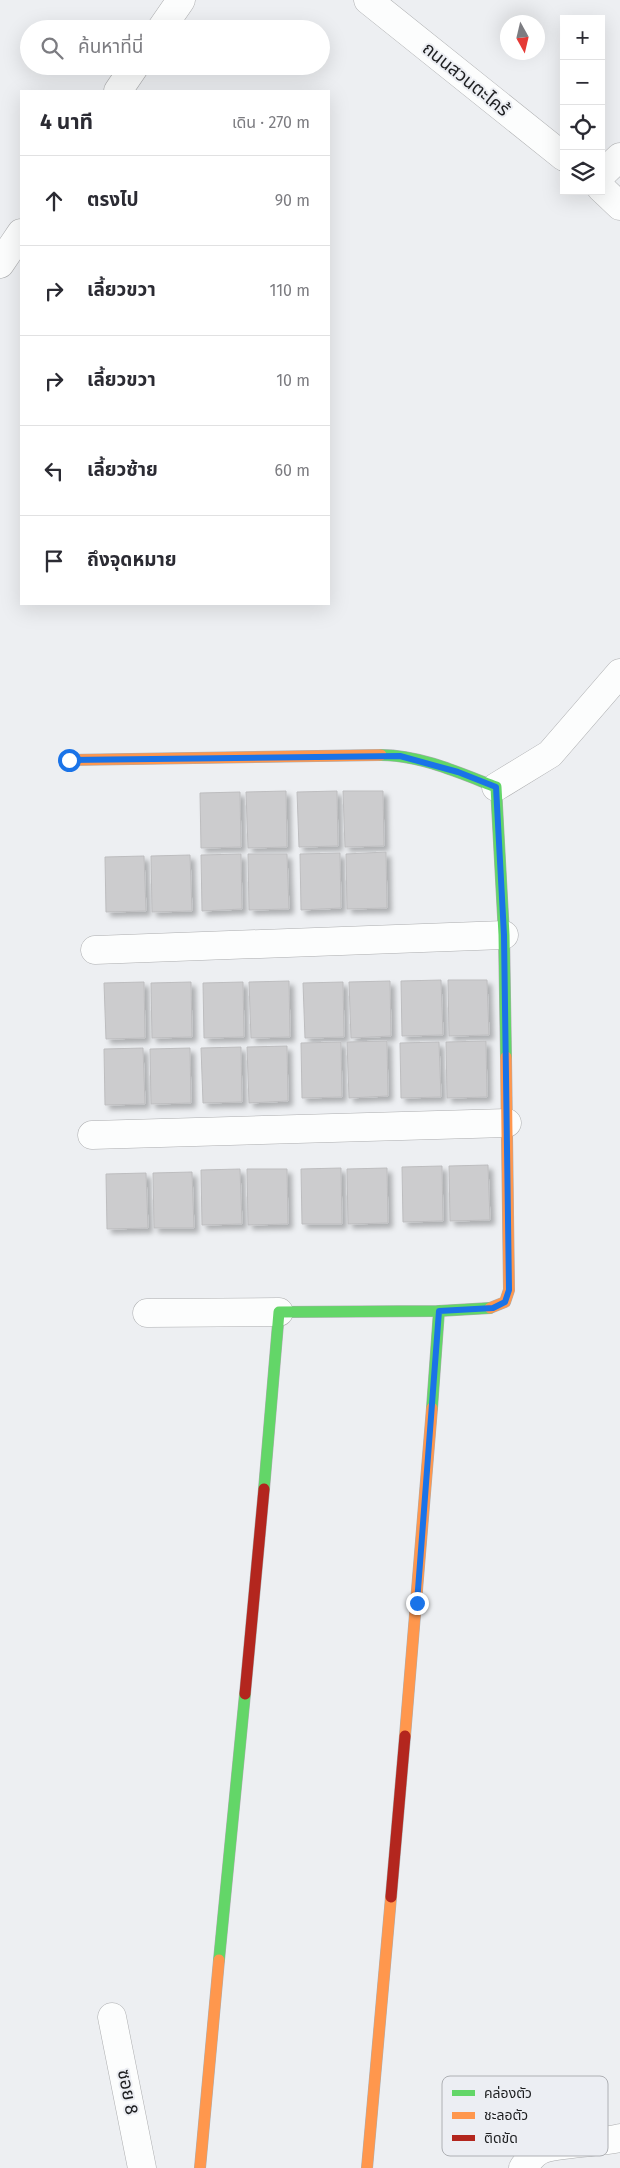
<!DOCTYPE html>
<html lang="th">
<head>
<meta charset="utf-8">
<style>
  :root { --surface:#fff; --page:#f7f7f7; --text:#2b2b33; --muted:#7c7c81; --line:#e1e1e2 }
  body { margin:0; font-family:"Fira Sans","Noto Sans Thai",sans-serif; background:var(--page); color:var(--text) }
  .controls { position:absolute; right:15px; top:15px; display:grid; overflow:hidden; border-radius:0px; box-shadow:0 5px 20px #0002 }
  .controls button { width:45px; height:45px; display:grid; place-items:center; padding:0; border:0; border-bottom:1px solid var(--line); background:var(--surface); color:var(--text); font:25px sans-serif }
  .compass { position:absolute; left:500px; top:15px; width:45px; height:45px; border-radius:50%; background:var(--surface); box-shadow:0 5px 20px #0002; rotate:172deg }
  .stop { position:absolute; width:15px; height:15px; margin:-11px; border:4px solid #1a73e8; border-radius:50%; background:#fff }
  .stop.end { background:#1a73e8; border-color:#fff; box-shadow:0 1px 5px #0008 }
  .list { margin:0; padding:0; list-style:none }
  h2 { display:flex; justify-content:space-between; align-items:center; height:65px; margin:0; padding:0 20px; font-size:21px }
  h2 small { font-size:16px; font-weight:400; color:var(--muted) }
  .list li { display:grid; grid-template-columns:32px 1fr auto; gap:15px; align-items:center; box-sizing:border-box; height:90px; padding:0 20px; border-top:1px solid var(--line) }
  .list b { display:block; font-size:19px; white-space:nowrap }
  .list em { font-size:16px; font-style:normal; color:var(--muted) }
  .icon { flex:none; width:28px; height:28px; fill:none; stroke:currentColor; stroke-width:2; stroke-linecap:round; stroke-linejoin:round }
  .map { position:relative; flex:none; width:620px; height:2168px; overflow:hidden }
  .search { position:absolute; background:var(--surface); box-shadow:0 5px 20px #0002; left:20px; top:20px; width:310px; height:55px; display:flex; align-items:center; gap:12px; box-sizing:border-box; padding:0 18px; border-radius:28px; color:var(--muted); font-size:19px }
  .panel { position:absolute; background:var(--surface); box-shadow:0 5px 20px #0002; left:20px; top:90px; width:310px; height:515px; border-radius:0px }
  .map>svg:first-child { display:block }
</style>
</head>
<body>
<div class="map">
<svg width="620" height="2168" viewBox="0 0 620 2168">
  <defs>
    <filter id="shadow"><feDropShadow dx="4.5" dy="4.5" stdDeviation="2.5" flood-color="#0004"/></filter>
  </defs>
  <rect width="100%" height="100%" fill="#edeff2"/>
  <!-- building -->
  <g fill="#ccccce" stroke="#bdbdbf" filter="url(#shadow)">
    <path d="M286 791 287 847 248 848 246 792Z"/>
    <path d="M337 791 338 846 299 847 297 792Z"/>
    <path d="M343 791H383L384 846 345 847Z"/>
    <path d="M240 792 241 847 201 848 200 793Z"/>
    <path d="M386 852 387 908 347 909 346 854Z"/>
    <path d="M340 853 341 908 301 910 300 854Z"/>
    <path d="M241 854 242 909 202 911 201 855Z"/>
    <path d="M248 854H287L289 909 249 910Z"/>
    <path d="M190 855 192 911 152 912 151 856Z"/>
    <path d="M144 856 146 911 106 912 105 857Z"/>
    <path d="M441 980 443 1035 402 1036 401 981Z"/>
    <path d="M448 980H487L489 1035 449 1036Z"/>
    <path d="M289 981 290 1037 251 1038 249 982Z"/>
    <path d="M390 981 391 1036 351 1038 349 982Z"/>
    <path d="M144 982 145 1038 106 1039 104 983Z"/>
    <path d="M191 982 192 1037 152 1038 151 983Z"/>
    <path d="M243 982 244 1037 204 1038 203 983Z"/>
    <path d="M343 982 344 1037 305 1038 303 983Z"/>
    <path d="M387 1041 388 1096 349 1098 347 1042Z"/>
    <path d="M486 1041 487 1097 447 1098 446 1042Z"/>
    <path d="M341 1042 342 1097 302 1098 301 1043Z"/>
    <path d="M439 1042 441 1097 401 1098 400 1043Z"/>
    <path d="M287 1046 288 1101 249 1103 247 1047Z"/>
    <path d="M241 1047 242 1102 203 1103 201 1048Z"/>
    <path d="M143 1048 145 1104 105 1105 104 1049Z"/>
    <path d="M190 1048 191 1103 151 1104 150 1049Z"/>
    <path d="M488 1165 490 1220 450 1221 449 1166Z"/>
    <path d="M442 1166 443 1221 403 1222 402 1167Z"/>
    <path d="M341 1168 342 1224H302L301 1169Z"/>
    <path d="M387 1168 388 1223 348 1224 347 1169Z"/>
    <path d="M240 1169 242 1224 202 1225 201 1170Z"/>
    <path d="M247 1169H287L288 1224 248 1225Z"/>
    <path d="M192 1172 194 1228H154L153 1173Z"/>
    <path d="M146 1173 148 1228 107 1229 106 1174Z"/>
  </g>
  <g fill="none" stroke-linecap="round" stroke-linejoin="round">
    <defs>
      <g id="street">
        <path d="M368 0 564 157"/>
        <path d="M161 29 181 0"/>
        <path d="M118 91 135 66"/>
        <path d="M601 175 620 157"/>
        <path d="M601 188 620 206"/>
        <path d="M0 264 21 233"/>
        <path d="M496 787 550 754 620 673"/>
        <path d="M95 950 504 935"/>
        <path d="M92 1135 507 1123"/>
        <path d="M147 1313 279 1312"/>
        <path d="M112 2017 142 2168"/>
        <path d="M523 2168C528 2161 532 2155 539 2151 551 2143 601 2143 620 2138"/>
      </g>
      <g id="fast">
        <path d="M381 755C420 755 460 773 496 787L504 935 506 1057"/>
        <path d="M432 1408 439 1311"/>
        <path d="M264 1489 279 1312 439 1311 490 1308"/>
        <path d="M219 1960 245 1694"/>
      </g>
      <g id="slow">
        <path d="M69 760 381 755"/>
        <path d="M490 1308 505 1302 509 1290 506 1057"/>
        <path d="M405 1736 432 1408"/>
        <path d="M200 2168 219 1960"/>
        <path d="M367 2168 391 1897"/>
      </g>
      <g id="jam">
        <path d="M245 1694 264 1489"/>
        <path d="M391 1897 405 1736"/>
      </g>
    </defs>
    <!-- street casing -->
    <use href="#street" stroke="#acadaf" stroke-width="29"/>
    <!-- fast casing -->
    <use href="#fast" stroke="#acadaf" stroke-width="12"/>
    <!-- slow casing -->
    <use href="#slow" stroke="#acadaf" stroke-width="12"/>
    <!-- jam casing -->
    <use href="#jam" stroke="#acadaf" stroke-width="12"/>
    <!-- street -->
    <use href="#street" stroke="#fcfdfd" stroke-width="28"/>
    <!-- fast -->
    <use href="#fast" stroke="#63d668" stroke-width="11"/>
    <!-- slow -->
    <use href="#slow" stroke="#ff974d" stroke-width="11"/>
    <!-- jam -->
    <use href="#jam" stroke="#b3261e" stroke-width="11"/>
  </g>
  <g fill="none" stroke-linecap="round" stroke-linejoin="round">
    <!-- route -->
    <path stroke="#1a73e8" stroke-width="6" d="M69 760 400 756 458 772 496 787 504 935 509 1290 505 1302 493 1308 439 1311 417 1603"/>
  </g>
  <g text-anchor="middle" stroke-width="4" stroke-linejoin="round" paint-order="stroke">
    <!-- street labels -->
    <g font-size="18" fill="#1d1e20" stroke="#eceef3">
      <text transform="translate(466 79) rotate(39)" y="6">ถนนสวนตะไคร้</text>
      <text transform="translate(128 2092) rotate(79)" y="6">ซอย 8</text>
    </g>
  </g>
  <!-- legend -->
  <rect x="442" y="2076" width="166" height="80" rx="8" fill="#eceef3" stroke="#aeb0b4" stroke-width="1"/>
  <rect x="452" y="2090" width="23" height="6" fill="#63d668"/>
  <rect x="452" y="2112" width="23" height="7" fill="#ff974d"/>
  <rect x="452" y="2135" width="23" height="6" fill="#b3261e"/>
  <g font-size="14" fill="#1d1e20">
    <text x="484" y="2098">คล่องตัว</text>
    <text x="484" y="2120">ชะลอตัว</text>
    <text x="484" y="2143">ติดขัด</text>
  </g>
</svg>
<div class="controls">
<button>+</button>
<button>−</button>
<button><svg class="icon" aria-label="locate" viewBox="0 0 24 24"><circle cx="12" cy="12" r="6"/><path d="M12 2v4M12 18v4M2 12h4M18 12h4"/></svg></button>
<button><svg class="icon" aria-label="layers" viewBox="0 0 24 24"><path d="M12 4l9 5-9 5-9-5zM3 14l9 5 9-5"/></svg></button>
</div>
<svg class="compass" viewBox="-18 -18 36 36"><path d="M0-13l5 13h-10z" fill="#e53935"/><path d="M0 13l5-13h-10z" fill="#7c7c81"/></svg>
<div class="stop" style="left:69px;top:760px"></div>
<div class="stop end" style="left:417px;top:1603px"></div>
<div class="search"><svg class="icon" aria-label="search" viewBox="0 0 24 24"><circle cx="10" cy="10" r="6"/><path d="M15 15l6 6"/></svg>ค้นหาที่นี่</div>
<section class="panel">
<h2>4 นาที<small>เดิน · 270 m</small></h2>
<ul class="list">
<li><svg class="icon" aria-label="ahead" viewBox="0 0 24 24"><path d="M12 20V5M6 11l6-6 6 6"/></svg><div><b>ตรงไป</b></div><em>90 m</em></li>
<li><svg class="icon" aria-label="right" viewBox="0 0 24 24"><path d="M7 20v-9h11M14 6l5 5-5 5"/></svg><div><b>เลี้ยวขวา</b></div><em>110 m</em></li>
<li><svg class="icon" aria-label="right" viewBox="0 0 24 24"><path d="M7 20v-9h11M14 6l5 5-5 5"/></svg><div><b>เลี้ยวขวา</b></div><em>10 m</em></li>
<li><svg class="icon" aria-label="left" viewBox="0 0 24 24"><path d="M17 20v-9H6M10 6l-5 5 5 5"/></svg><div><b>เลี้ยวซ้าย</b></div><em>60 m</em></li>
<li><svg class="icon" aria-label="arrive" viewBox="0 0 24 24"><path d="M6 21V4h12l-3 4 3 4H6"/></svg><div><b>ถึงจุดหมาย</b></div></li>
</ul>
</section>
</div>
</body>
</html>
